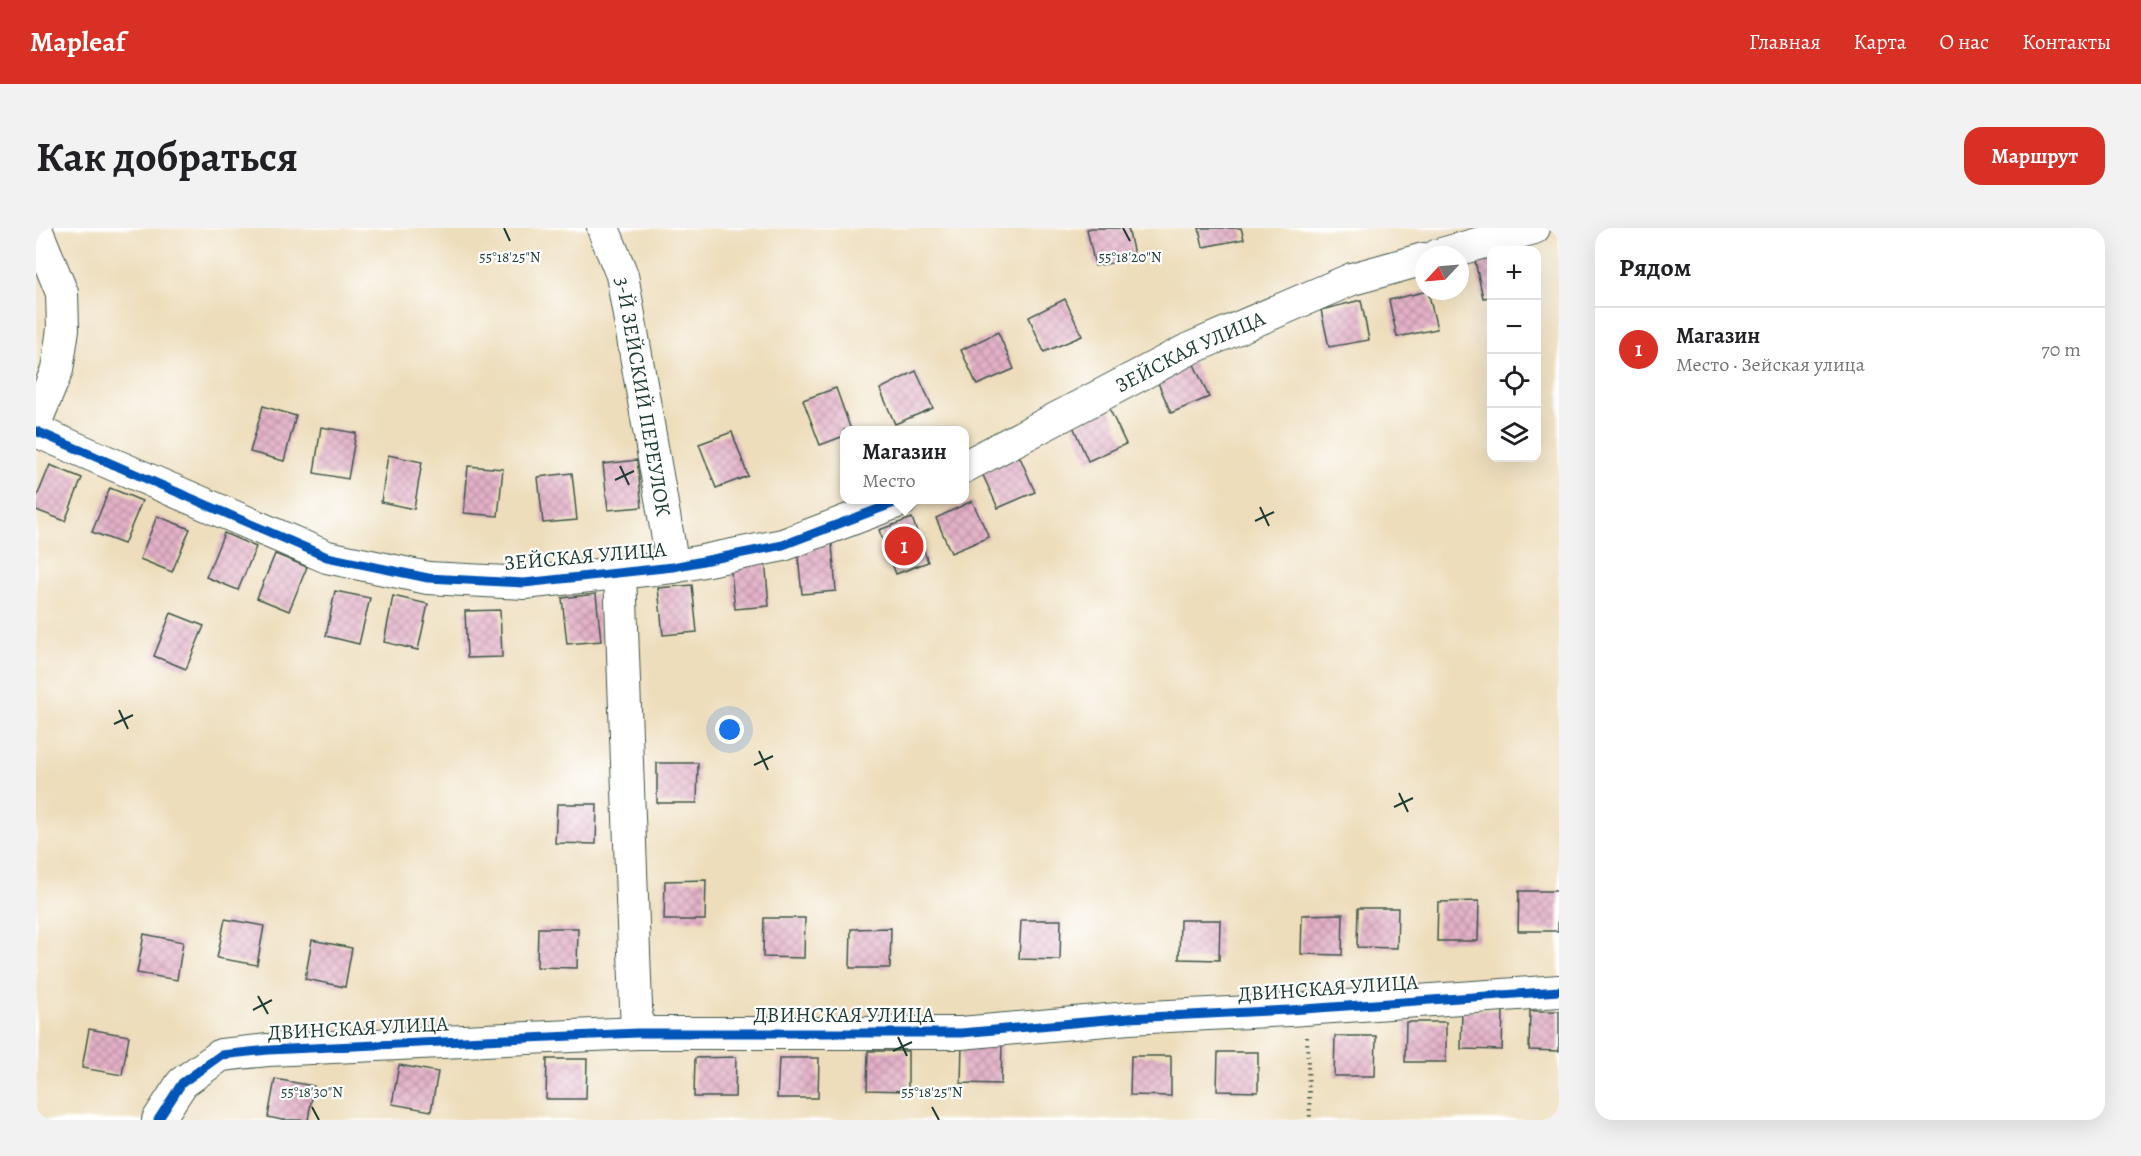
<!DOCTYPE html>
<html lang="ru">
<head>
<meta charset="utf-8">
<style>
  :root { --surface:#fff; --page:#f2f2f2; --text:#202124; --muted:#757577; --line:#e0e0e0; --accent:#d93025 }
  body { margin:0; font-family:Alegreya,serif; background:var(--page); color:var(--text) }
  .controls { position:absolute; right:18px; top:18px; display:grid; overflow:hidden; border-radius:12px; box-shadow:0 6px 24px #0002 }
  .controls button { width:54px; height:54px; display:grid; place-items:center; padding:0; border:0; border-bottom:2px solid var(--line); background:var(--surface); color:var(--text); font:30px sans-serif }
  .compass { position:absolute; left:1379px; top:18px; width:54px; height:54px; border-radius:50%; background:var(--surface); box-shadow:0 6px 24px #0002; rotate:244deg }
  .you { position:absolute; left:694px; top:502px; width:21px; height:21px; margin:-15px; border:4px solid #fff; border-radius:50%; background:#1a73e8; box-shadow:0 0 0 9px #1a73e833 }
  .badge { display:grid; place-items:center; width:39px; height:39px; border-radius:50%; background:var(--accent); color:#fff; font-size:20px; font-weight:700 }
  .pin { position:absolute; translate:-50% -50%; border:3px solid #fff; box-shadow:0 2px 6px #0006 }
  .popup { position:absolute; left:804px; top:198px; width:129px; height:78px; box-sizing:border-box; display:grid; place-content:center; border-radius:12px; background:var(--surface); filter:drop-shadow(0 2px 4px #0005); font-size:20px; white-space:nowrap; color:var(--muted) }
  .popup b { font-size:22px; color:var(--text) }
  .popup::after { content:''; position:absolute; left:50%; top:100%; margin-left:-12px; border:12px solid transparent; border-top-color:var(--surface) }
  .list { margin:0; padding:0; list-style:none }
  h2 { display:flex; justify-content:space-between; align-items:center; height:78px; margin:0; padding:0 24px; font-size:26px }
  h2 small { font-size:20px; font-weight:400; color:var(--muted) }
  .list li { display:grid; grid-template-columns:39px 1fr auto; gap:18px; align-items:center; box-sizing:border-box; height:84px; padding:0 24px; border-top:2px solid var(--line) }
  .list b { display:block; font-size:22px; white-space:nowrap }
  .list p { margin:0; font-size:20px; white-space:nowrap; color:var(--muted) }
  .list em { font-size:20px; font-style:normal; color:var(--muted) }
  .icon { flex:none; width:33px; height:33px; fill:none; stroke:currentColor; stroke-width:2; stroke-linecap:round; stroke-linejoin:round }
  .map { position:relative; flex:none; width:1523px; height:892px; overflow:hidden; border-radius:18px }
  header { display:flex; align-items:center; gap:36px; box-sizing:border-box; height:84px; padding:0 30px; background:var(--accent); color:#fff }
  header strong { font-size:28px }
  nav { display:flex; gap:33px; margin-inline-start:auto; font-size:21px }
  .intro { display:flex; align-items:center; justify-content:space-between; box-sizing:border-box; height:144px; padding:0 36px }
  h1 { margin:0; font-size:42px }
  .button { padding:15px 27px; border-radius:18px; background:var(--accent); color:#fff; font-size:21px; font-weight:700 }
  main { display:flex; gap:36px; padding:0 36px }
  aside { flex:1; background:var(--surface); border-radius:18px; box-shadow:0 6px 24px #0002 }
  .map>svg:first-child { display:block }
</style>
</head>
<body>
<header>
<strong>Mapleaf</strong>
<nav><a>Главная</a><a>Карта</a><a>О нас</a><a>Контакты</a></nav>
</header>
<div class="intro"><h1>Как добраться</h1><a class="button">Маршрут</a></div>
<main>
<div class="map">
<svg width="1523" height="892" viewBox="0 0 1523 892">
  <defs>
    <pattern id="building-cross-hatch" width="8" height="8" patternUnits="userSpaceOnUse" patternTransform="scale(1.5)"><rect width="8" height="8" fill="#e4b1c8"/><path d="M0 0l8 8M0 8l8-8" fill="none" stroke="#b891a3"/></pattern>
  </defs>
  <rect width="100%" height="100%" fill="#fff"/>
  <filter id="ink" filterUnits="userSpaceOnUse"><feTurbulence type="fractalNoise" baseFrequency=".0167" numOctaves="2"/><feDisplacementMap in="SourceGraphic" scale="12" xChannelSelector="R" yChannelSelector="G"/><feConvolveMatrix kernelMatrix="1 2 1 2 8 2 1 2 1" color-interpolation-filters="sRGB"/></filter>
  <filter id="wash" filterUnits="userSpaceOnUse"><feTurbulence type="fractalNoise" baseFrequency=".008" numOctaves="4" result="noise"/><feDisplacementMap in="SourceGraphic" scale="24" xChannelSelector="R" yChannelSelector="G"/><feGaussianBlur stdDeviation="1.35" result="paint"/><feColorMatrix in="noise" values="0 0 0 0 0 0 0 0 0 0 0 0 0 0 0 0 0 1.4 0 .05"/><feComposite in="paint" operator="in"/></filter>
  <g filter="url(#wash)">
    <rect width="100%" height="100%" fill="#edddbb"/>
    <g id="blocks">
      <!-- building -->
      <g fill="url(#building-cross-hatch)">
        <path d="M1056 0H1092L1099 31 1059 38 1051 1Z"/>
        <path d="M1163 0H1205L1208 11 1167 19Z"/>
        <path d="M1456 29V69L1447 70 1439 33Z"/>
        <path d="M1392 63 1401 101 1361 109 1353 72Z"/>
        <path d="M1029 71 1046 108 1008 124 993 89Z"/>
        <path d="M1325 72 1333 112 1293 119 1285 82Z"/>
        <path d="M962 104 978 141 941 157 925 122Z"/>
        <path d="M1156 132 1173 169 1135 185 1120 150Z"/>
        <path d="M880 143 897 180 859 196 844 161Z"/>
        <path d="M800 160 815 202H808V208L784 217 767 172Z"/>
        <path d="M227 178 260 188 248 233 214 224Z"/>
        <path d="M1073 180 1090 216 1052 233 1037 198Z"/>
        <path d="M285 199 320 205 312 251 278 245Z"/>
        <path d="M696 204 712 248 680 260 663 216Z"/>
        <path d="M352 227 386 234 378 281 345 274Z"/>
        <path d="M983 227 999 264 962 280 946 245Z"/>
        <path d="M601 232 606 279 572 282 567 236Z"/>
        <path d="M14 237 46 250 29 293 0 282V271Z"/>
        <path d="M432 238 467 241 462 288 428 285Z"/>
        <path d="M536 245 541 292 507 295 502 249Z"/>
        <path d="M74 260 106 273 88 316 56 304Z"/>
        <path d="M936 273 953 309 915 325 900 290Z"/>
        <path d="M121 288 154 301 136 344 104 331Z"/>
        <path d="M876 290 892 334 860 346 843 302Z"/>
        <path d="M188 305 220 319 202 362 170 349Z"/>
        <path d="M796 316 800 363 766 366 761 319Z"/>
        <path d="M239 326 271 339 253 383 221 370Z"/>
        <path d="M729 331 733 378 699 381 694 334Z"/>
        <path d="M656 357 661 404 627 407 622 360Z"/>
        <path d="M299 363 334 370 323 416 290 408Z"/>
        <path d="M560 366 565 413 531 416 526 370Z"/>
        <path d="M357 368 392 376 382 422 348 414Z"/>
        <path d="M464 382 466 429 431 430 429 383Z"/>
        <path d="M135 385 168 398 150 441 118 428Z"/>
        <path d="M621 535H662L661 575H621Z"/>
        <path d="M521 576H561L560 616 519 615Z"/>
        <path d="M670 652 669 692H628L629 653Z"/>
        <path d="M1483 663H1523L1522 703H1482Z"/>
        <path d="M1443 673 1442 713H1401L1402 674Z"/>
        <path d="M1322 680H1362L1361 720 1321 719Z"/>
        <path d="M1307 686 1306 727 1265 726 1266 687Z"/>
        <path d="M728 690H769L768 730 727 729Z"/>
        <path d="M189 691 228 698 221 737 181 730Z"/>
        <path d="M985 692H1025L1024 732 983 731Z"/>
        <path d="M1144 692H1184L1183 732 1143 731Z"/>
        <path d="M502 700H542L541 740 501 739Z"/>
        <path d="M855 700 854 740H814L815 701Z"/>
        <path d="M108 706 147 714 141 752 101 745Z"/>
        <path d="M276 712 316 720 309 759 269 751Z"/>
        <path d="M1426 782H1467L1466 822 1425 821Z"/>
        <path d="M1494 783H1523V823L1493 822Z"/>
        <path d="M1370 794H1410V834H1369Z"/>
        <path d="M53 801 93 808 86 847 46 840Z"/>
        <path d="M1299 808H1340L1339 848H1298Z"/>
        <path d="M926 816H966L965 856 925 855Z"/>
        <path d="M832 823H872V863L831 862Z"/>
        <path d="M1182 824H1222V864L1181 863Z"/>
        <path d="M1095 828H1135V868L1094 867Z"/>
        <path d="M700 829 699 869H658L659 830Z"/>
        <path d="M743 830H783L782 870H741Z"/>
        <path d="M511 831H551L550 871H510Z"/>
        <path d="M363 837 402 844 395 883 356 876Z"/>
        <path d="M239 851 278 858 272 892H246L232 889Z"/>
      </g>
    </g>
  </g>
  <g filter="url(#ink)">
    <use href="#blocks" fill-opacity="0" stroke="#3e5548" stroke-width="1.5"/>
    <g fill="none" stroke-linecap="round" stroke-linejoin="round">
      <defs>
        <g id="minor">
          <path id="s1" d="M567 0 586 47 637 339"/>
          <path d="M0 1 26 65 27 101 21 142 0 193"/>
          <path d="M1402 27 1498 0"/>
          <path d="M0 203 291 329 392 350 488 355 637 339 747 317 866 272"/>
          <path id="s2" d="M928 239 1153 121 1316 51 1388 31"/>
          <path d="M584 345 601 805"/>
          <path d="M122 892 146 855 185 827 232 822 601 805H925L1093 790 1254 782 1523 763"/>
        </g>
      </defs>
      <!-- minor casing -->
      <use href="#minor" stroke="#3e5548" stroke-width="34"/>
      <!-- path -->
      <path stroke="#3e5548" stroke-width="4" stroke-dasharray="1.5 4.5" stroke-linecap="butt" d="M1271 809 1274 892"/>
      <!-- minor -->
      <use href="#minor" stroke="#fff" stroke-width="32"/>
      <defs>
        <g id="cycleway">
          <path d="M0 203 291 329 392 350 488 355 637 339 747 317 866 272"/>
          <path d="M122 892 146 855 185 827 232 822 601 805H925L1093 790 1254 782 1523 763"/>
        </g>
      </defs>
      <!-- cycleway casing -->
      <use href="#cycleway" stroke="#fff" stroke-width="13"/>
      <!-- cycleway -->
      <use href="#cycleway" stroke="#0057b8" stroke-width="9"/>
    </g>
  </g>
  <!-- ticks -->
  <path fill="none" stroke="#1f3d34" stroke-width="2" d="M468 0 474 13M1087 0 1094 13M584 238 593 257M579 252 598 243M1224 279 1233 298M1219 293 1238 284M83 482 92 501M78 496 97 487M723 523 732 542M718 537 737 528M1363 565 1372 584M1358 579 1377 570M222 768 232 786M217 782 236 772M862 809 871 828M857 823 876 814M276 879 283 892M896 879 903 892"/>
  <g text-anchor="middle" stroke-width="4.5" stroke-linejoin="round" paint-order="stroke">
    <!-- street labels -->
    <g font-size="21" fill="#1f3d34" stroke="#fff">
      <text dy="7" stroke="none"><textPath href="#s2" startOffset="254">ЗЕЙСКАЯ УЛИЦА</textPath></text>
      <text dy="7" stroke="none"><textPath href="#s1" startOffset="174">3-Й ЗЕЙСКИЙ ПЕРЕУЛОК</textPath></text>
      <text transform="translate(549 328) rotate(-5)" y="7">ЗЕЙСКАЯ УЛИЦА</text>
      <text transform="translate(1292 760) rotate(-4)" y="7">ДВИНСКАЯ УЛИЦА</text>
      <text x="808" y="794">ДВИНСКАЯ УЛИЦА</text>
      <text transform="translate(322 800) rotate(-3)" y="7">ДВИНСКАЯ УЛИЦА</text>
    </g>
  </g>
  <g font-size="15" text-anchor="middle" fill="#1f3d34" stroke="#fff" stroke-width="4.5" stroke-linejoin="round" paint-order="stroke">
    <text x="1094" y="34">55°18'20"N</text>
    <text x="474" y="34">55°18'25"N</text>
    <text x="276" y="869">55°18'30"N</text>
    <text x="896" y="869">55°18'25"N</text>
  </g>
</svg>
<div class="controls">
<button>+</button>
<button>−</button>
<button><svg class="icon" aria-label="locate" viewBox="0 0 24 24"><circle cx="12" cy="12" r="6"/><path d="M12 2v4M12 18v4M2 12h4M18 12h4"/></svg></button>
<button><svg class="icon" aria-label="layers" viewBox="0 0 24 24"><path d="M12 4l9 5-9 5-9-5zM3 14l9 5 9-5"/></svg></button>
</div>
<svg class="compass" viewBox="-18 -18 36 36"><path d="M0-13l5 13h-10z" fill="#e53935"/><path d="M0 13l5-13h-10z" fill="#757577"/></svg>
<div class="you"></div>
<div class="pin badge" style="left:868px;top:318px">1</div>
<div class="popup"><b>Магазин</b>Место</div>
</div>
<aside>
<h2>Рядом<small></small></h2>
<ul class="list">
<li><span class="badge">1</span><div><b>Магазин</b><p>Место · Зейская улица</p></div><em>70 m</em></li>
</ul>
</aside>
</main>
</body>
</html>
